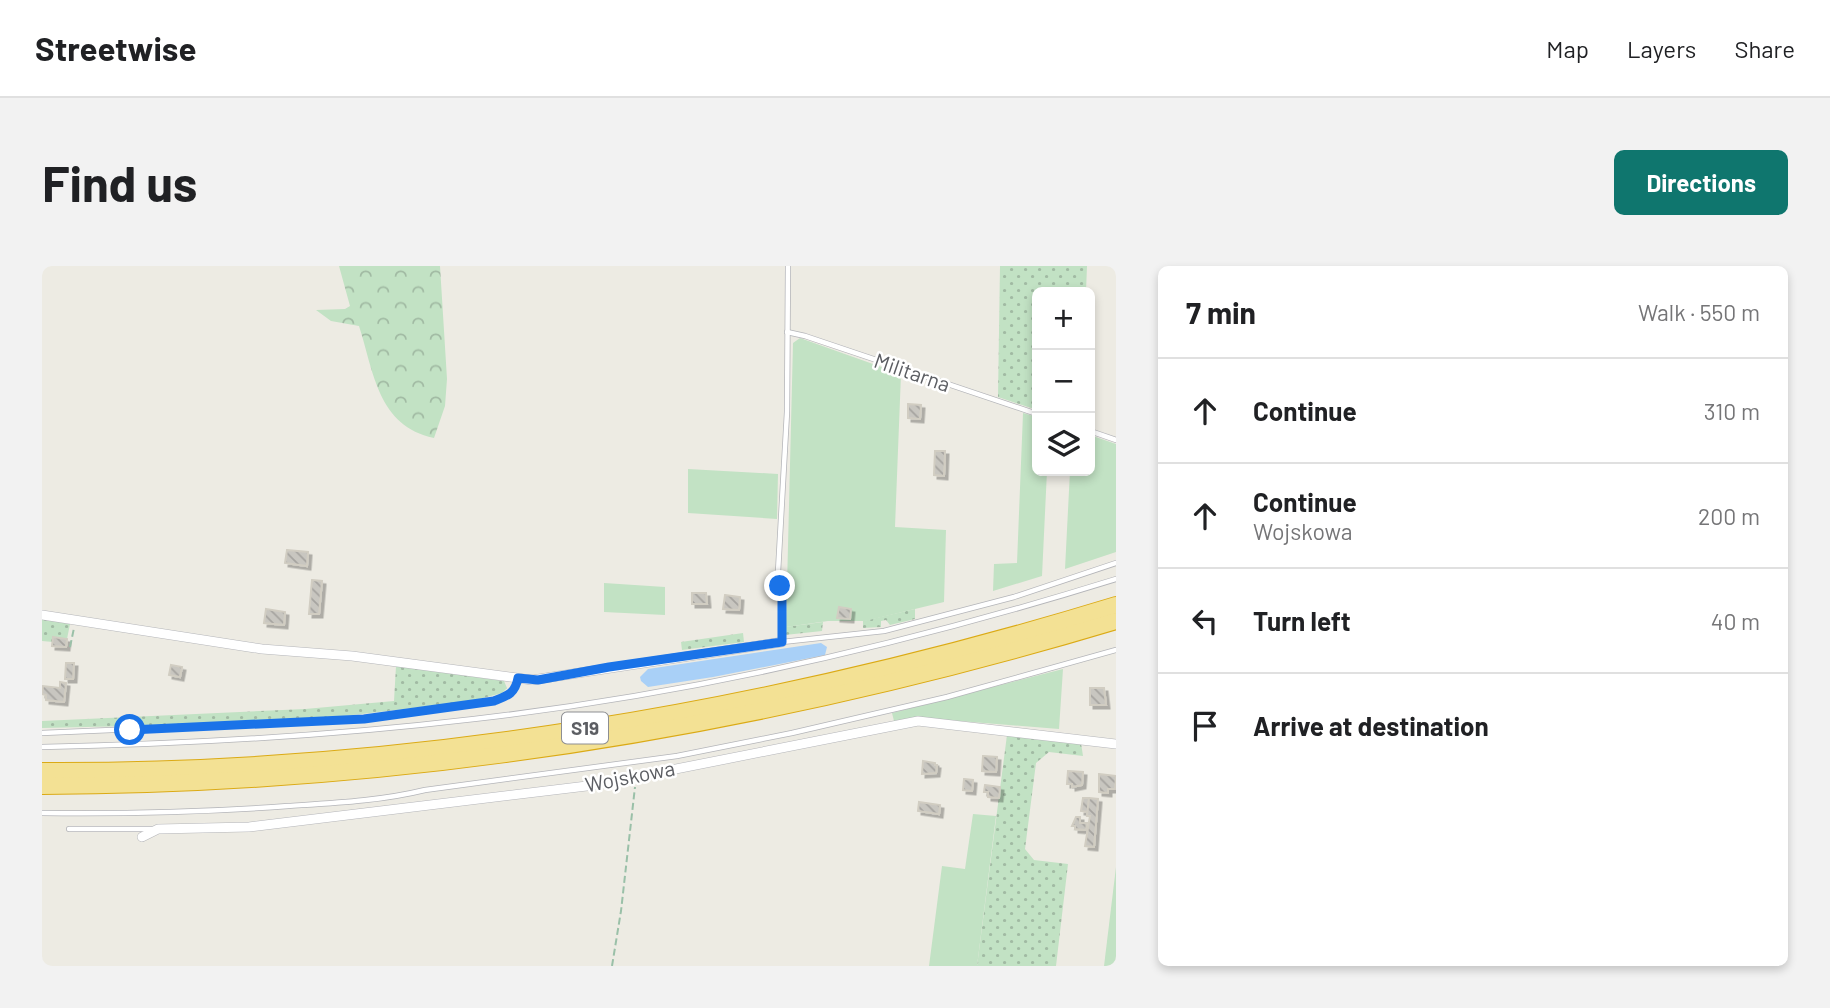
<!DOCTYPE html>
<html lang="en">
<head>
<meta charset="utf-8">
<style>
  :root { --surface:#fff; --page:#f2f2f2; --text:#202124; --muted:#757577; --line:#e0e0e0; --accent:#0f766e }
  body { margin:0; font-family:Barlow,sans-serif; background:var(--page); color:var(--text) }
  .controls { position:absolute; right:21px; top:21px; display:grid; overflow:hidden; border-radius:10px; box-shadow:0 4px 10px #0003 }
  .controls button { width:63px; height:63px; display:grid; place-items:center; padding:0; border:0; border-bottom:2px solid var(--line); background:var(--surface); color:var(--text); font:35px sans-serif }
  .stop { position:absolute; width:21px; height:21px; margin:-16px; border:5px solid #1a73e8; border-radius:50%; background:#fff }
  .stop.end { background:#1a73e8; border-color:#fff; box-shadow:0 2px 7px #0008 }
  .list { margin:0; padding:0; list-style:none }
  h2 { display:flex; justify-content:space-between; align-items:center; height:91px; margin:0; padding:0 28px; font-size:30px }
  h2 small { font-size:23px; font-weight:400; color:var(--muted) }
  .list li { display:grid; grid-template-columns:46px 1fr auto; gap:21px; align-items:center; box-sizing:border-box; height:105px; padding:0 28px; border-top:2px solid var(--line) }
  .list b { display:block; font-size:26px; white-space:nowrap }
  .list p { margin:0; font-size:23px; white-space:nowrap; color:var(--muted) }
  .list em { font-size:23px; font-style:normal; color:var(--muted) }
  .icon { flex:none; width:38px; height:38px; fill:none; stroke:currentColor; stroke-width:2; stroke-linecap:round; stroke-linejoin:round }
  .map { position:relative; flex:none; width:1074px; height:700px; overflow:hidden; border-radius:10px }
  header { display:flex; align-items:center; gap:42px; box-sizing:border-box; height:98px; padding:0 35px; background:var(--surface); border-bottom:2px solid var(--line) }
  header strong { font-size:33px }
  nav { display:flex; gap:38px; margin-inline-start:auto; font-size:24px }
  .intro { display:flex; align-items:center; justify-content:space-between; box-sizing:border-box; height:168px; padding:0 42px }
  h1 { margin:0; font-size:49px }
  .button { padding:18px 32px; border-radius:10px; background:var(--accent); color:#fff; font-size:24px; font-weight:700 }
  main { display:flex; gap:42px; padding:0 42px }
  aside { flex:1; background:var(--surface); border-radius:10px; box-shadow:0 4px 10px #0003 }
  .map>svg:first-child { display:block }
</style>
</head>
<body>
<header>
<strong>Streetwise</strong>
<nav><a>Map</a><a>Layers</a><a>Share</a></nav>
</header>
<div class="intro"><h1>Find us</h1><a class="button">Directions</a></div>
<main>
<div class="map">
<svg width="1074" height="700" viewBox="0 0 1074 700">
  <defs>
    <pattern id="grass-dots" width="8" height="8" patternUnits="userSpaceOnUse" patternTransform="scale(1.75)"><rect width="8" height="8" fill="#c2e2c4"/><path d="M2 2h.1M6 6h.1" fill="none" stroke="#a1baa3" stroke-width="1.8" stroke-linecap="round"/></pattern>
    <pattern id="forest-crowns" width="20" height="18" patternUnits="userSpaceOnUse" patternTransform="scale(1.75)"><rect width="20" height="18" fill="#c2e2c4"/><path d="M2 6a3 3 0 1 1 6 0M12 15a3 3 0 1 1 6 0" fill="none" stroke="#a1baa3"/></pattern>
    <pattern id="building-back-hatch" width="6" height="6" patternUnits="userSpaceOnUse" patternTransform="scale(1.75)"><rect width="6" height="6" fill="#c8c6c0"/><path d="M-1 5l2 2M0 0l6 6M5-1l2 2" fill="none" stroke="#a6a4a0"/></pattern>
    <filter id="shadow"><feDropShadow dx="3.5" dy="3.5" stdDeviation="0" flood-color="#0004"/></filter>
  </defs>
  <rect width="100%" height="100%" fill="#edebe3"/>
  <!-- grass -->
  <g fill="url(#grass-dots)">
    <path d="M958 0H1045L1044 26H995V144L956 131Z"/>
    <path d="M873 343V353L848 359 844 354 839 355V361L821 362V355Z"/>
    <path d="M0 353 28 358 25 373 12 371 11 376 0 375Z"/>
    <path d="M781 356 780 365 743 369V361Z"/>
    <path d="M701 367 702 376 640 384 639 376Z"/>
    <path d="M354 400 462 415 465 422 460 427 430 435 294 451 89 460 0 462V455L263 443 352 435Z"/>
    <path d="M965 469 1039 477 1041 490 1007 486 994 497 983 583 992 594 1026 598 1014 700H935Z"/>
  </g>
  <!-- forest -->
  <path fill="url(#forest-crowns)" d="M297 0H398L405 113 403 140 392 172C336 160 332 107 317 60L289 55 274 44 303 43 308 40Z"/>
  <!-- green -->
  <g fill="#c2e2c4">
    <path d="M758 72 859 108 853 261 904 264 902 336 823 355H786L744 361 751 77Z"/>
    <path d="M981 147 995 151V205H1005L1000 310 951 325 952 298 975 297Z"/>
    <path d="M1048 169 1074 178V286L1023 303 1028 205H1048Z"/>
    <path d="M646 203 736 208 735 253 646 247Z"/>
    <path d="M562 317 623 321V349L562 346Z"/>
    <path d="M1021 403 1017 463 893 453 852 455 850 447Z"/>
    <path d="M931 548 954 550 935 700H887L900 600 923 603Z"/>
    <path d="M1074 601V700H1062Z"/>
  </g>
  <!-- water -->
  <path fill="#a9d0f7" d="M779 377 785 381 783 389 671 411 606 421 599 415 598 411 606 403Z"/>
  <!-- building -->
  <g fill="url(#building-back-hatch)" stroke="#d1cdc2" stroke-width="2" filter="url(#shadow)">
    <path d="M866 138 879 139 878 153 866 152Z"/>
    <path d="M893 185H903L902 210 892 209Z"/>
    <path d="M245 284 266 286 265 300 243 297Z"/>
    <path d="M270 314 280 315 277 348H267Z"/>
    <path d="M650 327H664L665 338H650Z"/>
    <path d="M683 329 698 331 697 344 681 343Z"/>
    <path d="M797 341 809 343 808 353 795 352Z"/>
    <path d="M224 343 243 346 242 359 222 357Z"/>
    <path d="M11 371 25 373 24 381 10 380Z"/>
    <path d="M24 397H32L31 413H23Z"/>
    <path d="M129 399 140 401 138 411 127 409Z"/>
    <path d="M18 416 24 417 22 436 4 434V429L0 428 1 420 18 422Z"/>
    <path d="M1048 422H1062L1064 439H1048Z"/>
    <path d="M941 490 955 491 954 506 940 505Z"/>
    <path d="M881 495 893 497V499H895L894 507 880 508Z"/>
    <path d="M1026 505 1041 506 1040 519 1030 521V518H1025Z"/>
    <path d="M1057 508 1074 510 1073 523H1066V527L1057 526Z"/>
    <path d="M922 513 931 514 930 525 921 524Z"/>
    <path d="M943 519 958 521 957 532 946 531V526H942Z"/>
    <path d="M1041 532H1047L1046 546 1039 545Z"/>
    <path d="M1047 532 1056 533 1052 581 1043 580 1048 550H1045Z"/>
    <path d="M877 536 898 539 897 548 876 545Z"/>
    <path d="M1034 551H1038V557H1045L1044 564 1033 563V560H1030Z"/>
  </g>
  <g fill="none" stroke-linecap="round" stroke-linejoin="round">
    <defs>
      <g id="lane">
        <path d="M746 0 745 146 736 306 740 329V376L842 365 972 331 1074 297"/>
        <path d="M745 66 763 70 995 148"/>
        <path d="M1048 165 1074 174"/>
        <path d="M0 467 322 453 452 435C465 431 473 428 476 413"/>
        <path d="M0 481C145 478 288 470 432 453 650 428 865 378 1074 313"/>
        <path d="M0 547C82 548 164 546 246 540 292 537 338 535 383 524L635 490 750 467 905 431 1074 384"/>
        <path d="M27 563H110"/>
      </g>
      <g id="street">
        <path d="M0 349 220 383 310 390 490 414 740 376"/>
        <path d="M100 571 116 563 207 561 553 519 876 455 1074 478"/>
      </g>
      <g id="highway">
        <path d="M0 505C363 507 728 445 1074 339"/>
        <path d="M0 520C365 519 725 460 1074 355"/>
      </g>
    </defs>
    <!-- lane casing -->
    <use href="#lane" stroke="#b4b5b9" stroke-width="6"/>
    <!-- street casing -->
    <use href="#street" stroke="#b4b5b9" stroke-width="10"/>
    <!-- highway casing -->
    <use href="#highway" stroke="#dbaa15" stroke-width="18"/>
    <!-- path -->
    <g stroke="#9ac0a8" stroke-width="2" stroke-dasharray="7 3.5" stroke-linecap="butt">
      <path d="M28 381 32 362"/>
      <path d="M570 700 579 645 593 521"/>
    </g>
    <!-- lane -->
    <use href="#lane" stroke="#fff" stroke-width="4.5"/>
    <!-- street -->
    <use href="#street" stroke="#fff" stroke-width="9"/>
    <!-- highway -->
    <use href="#highway" stroke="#f3e194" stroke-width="16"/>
  </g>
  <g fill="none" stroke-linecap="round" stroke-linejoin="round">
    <!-- route -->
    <path stroke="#1a73e8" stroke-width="9" d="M88 464 322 453 452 435C465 430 473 428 476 412L496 414 567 401 740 376V329L738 320"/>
  </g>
  <g text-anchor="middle" stroke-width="5" stroke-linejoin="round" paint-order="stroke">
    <!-- shield labels -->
    <rect fill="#fff" stroke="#8d8e92" stroke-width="2" x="520" y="446.5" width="46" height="31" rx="5"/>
    <g font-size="19" font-weight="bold" fill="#5c5e63">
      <text x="543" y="469">S19</text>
    </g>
    <!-- street labels -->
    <g font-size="21" fill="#5c5e63" stroke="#fff">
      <text transform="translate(870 107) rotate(19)" y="7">Militarna</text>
      <text transform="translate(588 511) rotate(-11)" y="7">Wojskowa</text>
    </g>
  </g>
</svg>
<div class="controls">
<button>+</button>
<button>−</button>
<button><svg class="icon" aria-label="layers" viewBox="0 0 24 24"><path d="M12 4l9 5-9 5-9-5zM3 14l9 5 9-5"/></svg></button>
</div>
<div class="stop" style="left:88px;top:464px"></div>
<div class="stop end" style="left:738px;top:320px"></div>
</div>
<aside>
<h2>7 min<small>Walk · 550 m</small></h2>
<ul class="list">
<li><svg class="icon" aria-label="ahead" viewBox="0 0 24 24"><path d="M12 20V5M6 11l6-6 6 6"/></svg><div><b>Continue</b></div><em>310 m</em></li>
<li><svg class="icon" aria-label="ahead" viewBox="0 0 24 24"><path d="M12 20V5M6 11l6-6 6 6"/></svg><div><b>Continue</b><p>Wojskowa</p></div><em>200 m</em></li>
<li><svg class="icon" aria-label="left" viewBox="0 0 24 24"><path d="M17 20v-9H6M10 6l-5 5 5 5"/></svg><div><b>Turn left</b></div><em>40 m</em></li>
<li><svg class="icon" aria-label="arrive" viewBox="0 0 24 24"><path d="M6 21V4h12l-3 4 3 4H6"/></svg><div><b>Arrive at destination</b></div></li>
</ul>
</aside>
</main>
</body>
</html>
